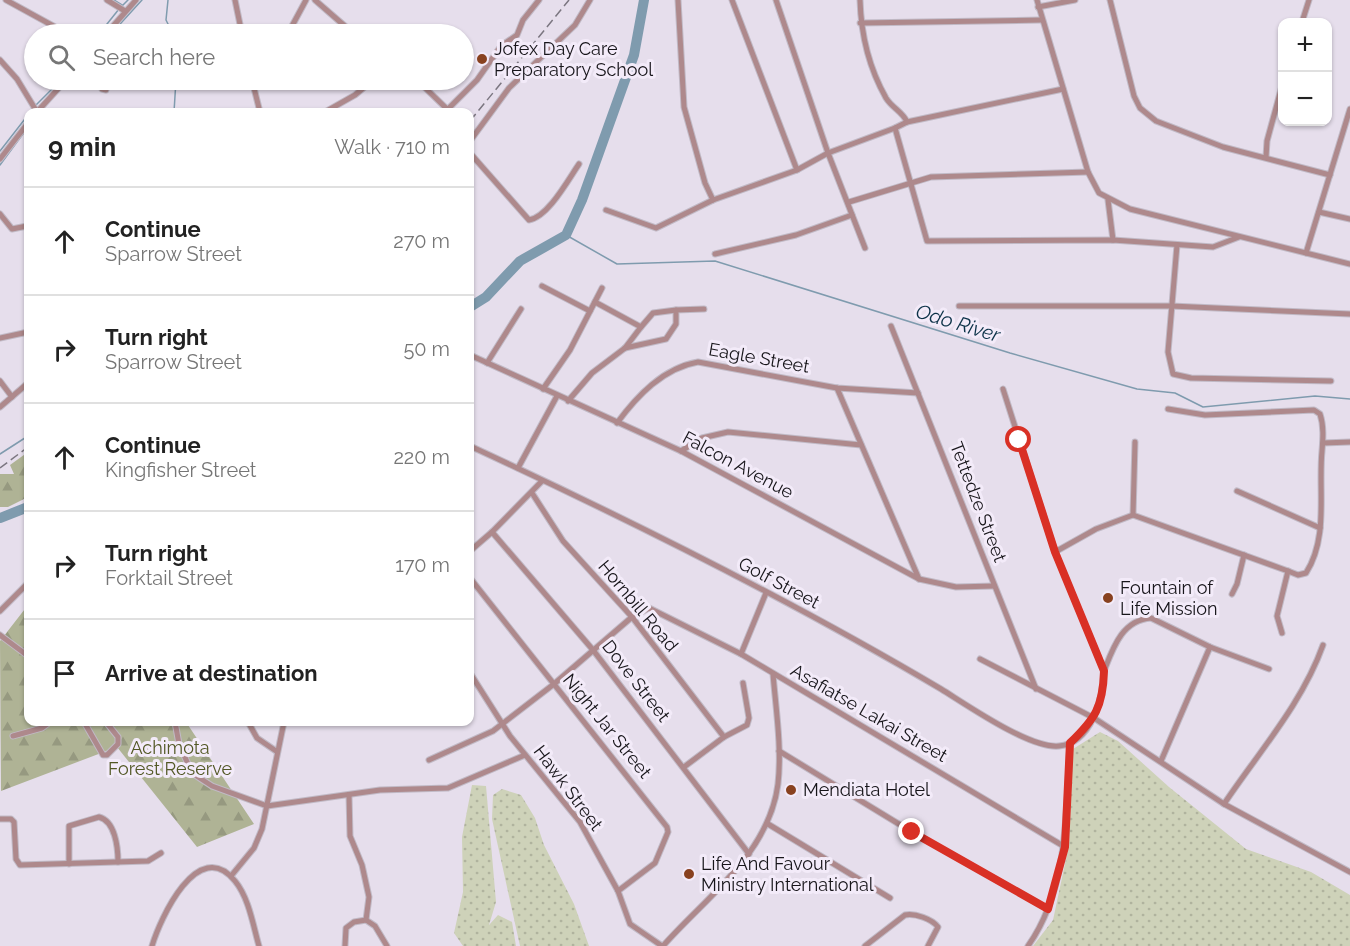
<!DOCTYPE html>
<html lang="en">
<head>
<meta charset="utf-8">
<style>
  :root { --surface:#fff; --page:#f6f6f6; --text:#222; --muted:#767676; --line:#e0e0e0 }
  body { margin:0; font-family:Raleway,sans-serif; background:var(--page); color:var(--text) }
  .controls { position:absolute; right:18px; top:18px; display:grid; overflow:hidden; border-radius:12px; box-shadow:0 2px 4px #0004 }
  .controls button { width:54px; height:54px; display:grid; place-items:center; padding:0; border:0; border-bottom:2px solid var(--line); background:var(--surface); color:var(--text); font:30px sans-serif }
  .stop { position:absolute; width:18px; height:18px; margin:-14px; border:4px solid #d93025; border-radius:50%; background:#fff }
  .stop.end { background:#d93025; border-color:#fff; box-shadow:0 2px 6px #0008 }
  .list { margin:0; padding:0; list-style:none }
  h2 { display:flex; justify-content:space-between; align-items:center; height:78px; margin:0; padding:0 24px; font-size:26px }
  h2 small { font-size:20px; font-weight:400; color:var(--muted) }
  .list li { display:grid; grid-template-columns:39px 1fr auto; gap:18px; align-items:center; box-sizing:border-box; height:108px; padding:0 24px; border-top:2px solid var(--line) }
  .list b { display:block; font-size:22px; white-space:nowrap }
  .list p { margin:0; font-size:20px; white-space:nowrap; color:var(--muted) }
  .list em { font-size:20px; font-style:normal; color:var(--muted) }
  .icon { flex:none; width:33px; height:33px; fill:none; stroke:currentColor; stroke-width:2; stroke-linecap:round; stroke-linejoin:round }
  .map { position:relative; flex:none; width:1350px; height:946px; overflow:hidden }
  .search { position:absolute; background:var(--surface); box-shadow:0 2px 4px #0004; left:24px; top:24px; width:450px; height:66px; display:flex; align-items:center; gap:15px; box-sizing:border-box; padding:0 21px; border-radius:33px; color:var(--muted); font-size:22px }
  .panel { position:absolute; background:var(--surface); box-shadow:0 2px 4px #0004; left:24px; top:108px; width:450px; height:618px; border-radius:12px }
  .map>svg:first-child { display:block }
</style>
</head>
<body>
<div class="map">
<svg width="1350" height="946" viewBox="0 0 1350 946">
  <defs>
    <pattern id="grass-dots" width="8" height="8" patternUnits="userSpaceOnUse" patternTransform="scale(1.5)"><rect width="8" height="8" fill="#ced2b9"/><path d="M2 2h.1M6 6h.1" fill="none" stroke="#b0b39e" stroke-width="1.8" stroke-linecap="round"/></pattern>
    <pattern id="forest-firs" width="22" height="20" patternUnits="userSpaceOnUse" patternTransform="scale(1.5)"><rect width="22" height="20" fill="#afb395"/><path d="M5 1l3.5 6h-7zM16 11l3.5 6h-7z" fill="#969980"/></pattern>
  </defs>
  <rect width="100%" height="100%" fill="#e6deec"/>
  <!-- grass -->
  <g fill="url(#grass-dots)">
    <path d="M1100 732 1118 741 1169 787 1246 849 1311 872 1350 895V946H1033L1053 920 1069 845 1073 749Z"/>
    <path d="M472 785 486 786 496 902 489 925 498 915 512 922 516 946H463L454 933 463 892 462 837Z"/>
    <path d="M502 789 521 795 535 818 544 845 574 904 589 946H520L492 819 493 795Z"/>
  </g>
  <!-- forest -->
  <g fill="url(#forest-firs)">
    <path d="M28 452V497L8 507H0V474H14L10 465Z"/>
    <path d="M28 605V722H186L254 824 197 847 117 747 1 791 0 641Z"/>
  </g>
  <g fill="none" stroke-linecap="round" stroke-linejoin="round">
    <!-- stream -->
    <g stroke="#7f9bae" stroke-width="1.5">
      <path d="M114 0 122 5"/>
      <path d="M168 0 166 20 173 34"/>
      <path d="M122 6 128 0"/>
      <path d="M99 34 119 9"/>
      <path d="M111 34 142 0"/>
      <path d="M65 85 70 80"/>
      <path d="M36 105 61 80"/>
      <path d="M174 112 176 80"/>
      <path d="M0 151 28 115"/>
      <path d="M0 165 28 127"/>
      <path d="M566 235 617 264 715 261 1010 353 1137 389 1175 393 1203 407 1315 396 1350 399"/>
      <path d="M0 454 28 436"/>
    </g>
    <!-- river -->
    <g stroke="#7f9bae" stroke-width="10">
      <path d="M470 307 486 297 520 261 566 235 582 200 634 55 644 0"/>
      <path d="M0 518 28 507"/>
    </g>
    <defs>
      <g id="street">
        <path d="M6 0 68 34"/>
        <path d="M107 0 125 11"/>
        <path d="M235 0 242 34"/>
        <path d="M315 0 354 34"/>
        <path d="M678 0 684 107 705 183 713 200"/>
        <path d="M732 0 797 170"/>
        <path d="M776 0 828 153 865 248"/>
        <path d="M860 0C861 34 869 68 886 98 892 108 903 112 907 122L895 128 927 241 1113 240 1213 247 1239 237"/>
        <path d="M1037 0 1088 172 1099 193 1130 209 1350 264"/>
        <path d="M1110 0 1134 96 1140 108 1156 121 1223 147 1330 175"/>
        <path d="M1038 7 1075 0"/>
        <path d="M1302 22 1309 0"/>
        <path d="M860 23 1041 20"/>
        <path d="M292 26 306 0"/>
        <path d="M106 34 136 0"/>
        <path d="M429 34 437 29"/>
        <path d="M0 60 17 79 37 112"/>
        <path d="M96 80 102 89 106 90"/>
        <path d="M252 80 260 112"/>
        <path d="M417 80 447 109"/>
        <path d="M37 112 66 80"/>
        <path d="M325 112 355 95 373 80"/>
        <path d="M445 112 477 80 501 46 517 35 523 20 539 0"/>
        <path d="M907 122 1063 89"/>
        <path d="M470 141 509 88 575 25 590 0"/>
        <path d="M470 153 529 220C548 217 568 180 579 164"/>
        <path d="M1266 157 1267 141 1282 86"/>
        <path d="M0 159 28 123"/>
        <path d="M1108 200 1113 240"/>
        <path d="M849 202 931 177 1088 172"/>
        <path d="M606 210 656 228 713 200 797 170 828 153 895 128"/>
        <path d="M1319 212 1350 219"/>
        <path d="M0 214 12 229 27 226"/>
        <path d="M1177 245 1168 352 1173 374 1191 378 1331 381"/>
        <path d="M1306 253 1350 109"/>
        <path d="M715 254 796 235 852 215"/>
        <path d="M542 286 590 311"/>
        <path d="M959 306H1171L1350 314"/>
        <path d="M891 326 1036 689"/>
        <path d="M641 327 653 313 676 310"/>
        <path d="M0 338 28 332"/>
        <path d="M625 348 666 339 676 324V310L704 309"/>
        <path d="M470 355 681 451 919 579 956 587 994 586"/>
        <path d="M487 363 521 309"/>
        <path d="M0 381 12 397"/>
        <path d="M837 388 919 579"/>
        <path d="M543 389 570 350 602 288"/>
        <path d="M568 401 592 373 625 348 641 327 595 302"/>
        <path d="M0 407 28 383"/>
        <path d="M617 423C637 396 663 368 698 362L837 388 918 393"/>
        <path d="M1323 443 1350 442"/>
        <path d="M470 446C630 520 789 599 941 689 967 705 1030 749 1059 746 1092 743 1103 698 1104 671L1055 552 1003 389"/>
        <path d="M681 451 702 438 728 432 861 445"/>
        <path d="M518 468 557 396"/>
        <path d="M1237 491 1320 528"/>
        <path d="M532 493 563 541 632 617 724 737"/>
        <path d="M1133 515 1135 442"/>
        <path d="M492 532 593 650 749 854"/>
        <path d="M470 551 492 532 542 481"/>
        <path d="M1055 552 1096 529 1133 515 1288 571 1298 575 1306 573C1329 537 1318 490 1322 451 1323 439 1324 426 1320 414L1314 410 1205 415 1168 409"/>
        <path d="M470 578 667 827 668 832 655 863 618 891"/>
        <path d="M1232 594 1237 584 1244 555"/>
        <path d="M0 611 28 583"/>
        <path d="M1282 633 1277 616 1288 571"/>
        <path d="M0 635 28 656"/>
        <path d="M741 654 766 593"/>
        <path d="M980 659 1094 718 1224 804 1350 872"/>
        <path d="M1104 671C1113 648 1122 620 1151 618L1210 647 1269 669"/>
        <path d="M470 673 510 736 580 822 618 891 630 924 662 946"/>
        <path d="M84 722 103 755H107L118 744V737L106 722"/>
        <path d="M175 722 179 744 192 773 212 786 267 806 380 790 448 788 525 755"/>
        <path d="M248 722 257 738 276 751"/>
        <path d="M13 736 42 728 50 722"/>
        <path d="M779 751 912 832 1048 909"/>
        <path d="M429 760 493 731 554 684 632 617 649 608 741 654 1065 847"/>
        <path d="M1161 761 1210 647"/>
        <path d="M684 767 724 737 747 725 749 718 743 683"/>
        <path d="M349 795 350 836 362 865 369 897 366 920"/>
        <path d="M1224 804C1258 753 1302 704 1323 645"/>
        <path d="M0 819H11L14 822 16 859 20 865 148 861 161 853"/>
        <path d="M768 824 890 898"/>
        <path d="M69 864V826L99 817C115 821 118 847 118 862"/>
        <path d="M231 876 254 848 262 829 284 722"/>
        <path d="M152 946C160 919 198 835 235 881 249 898 253 925 259 946"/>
        <path d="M345 946 346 928 354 922 366 920 375 926 387 946"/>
        <path d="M663 946C706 897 769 854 778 784 782 748 776 710 773 674"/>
        <path d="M865 946 905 915C915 913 932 919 938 927L928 946"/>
        <path d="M1028 946C1069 888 1066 811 1070 743"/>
      </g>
    </defs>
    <!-- street casing -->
    <use href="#street" stroke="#c1bac6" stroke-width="7"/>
    <!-- street -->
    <use href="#street" stroke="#ae898c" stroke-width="5"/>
    <!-- rail -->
    <g stroke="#7b7680" stroke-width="1.5" stroke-dasharray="9 4.5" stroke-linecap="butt">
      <path d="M470 121 569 0"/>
      <path d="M0 468 28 447"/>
    </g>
  </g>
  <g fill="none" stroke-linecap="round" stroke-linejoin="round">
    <!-- route -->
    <path stroke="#d93025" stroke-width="8" d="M912 832 1048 909 1065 847 1070 743C1095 719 1103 707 1104 671L1055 552 1019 440"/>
  </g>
  <!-- markers -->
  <g fill="#88411f" stroke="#f3ebf9" stroke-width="2">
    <circle cx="482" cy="59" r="6"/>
    <circle cx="1108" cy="598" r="6"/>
    <circle cx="791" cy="790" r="6"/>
    <circle cx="689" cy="874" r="6"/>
  </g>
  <g text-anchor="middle" stroke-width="6" stroke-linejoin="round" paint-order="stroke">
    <!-- poi labels -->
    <g font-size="18" fill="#17151a" stroke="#f3ebf9" text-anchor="start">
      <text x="494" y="55">Jofex Day Care<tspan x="494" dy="21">Preparatory School</tspan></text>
      <text x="1120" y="594">Fountain of<tspan x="1120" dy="21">Life Mission</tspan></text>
      <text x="803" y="796">Mendiata Hotel</text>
      <text x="701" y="870">Life And Favour<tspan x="701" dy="21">Ministry International</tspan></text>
    </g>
    <!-- street labels -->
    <g font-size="18" fill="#17151a" stroke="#f3ebf9">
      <text transform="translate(759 358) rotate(10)" y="6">Eagle Street</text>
      <text transform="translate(738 465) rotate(28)" y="6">Falcon Avenue</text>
      <text transform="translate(978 502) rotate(69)" y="6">Tettedze Street</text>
      <text transform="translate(779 583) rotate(28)" y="6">Golf Street</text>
      <text transform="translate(638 606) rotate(50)" y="6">Hornbill Road</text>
      <text transform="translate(636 681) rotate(52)" y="6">Dove Street</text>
      <text transform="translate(869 713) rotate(30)" y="6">Asafiatse Lakai Street</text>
      <text transform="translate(607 726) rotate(51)" y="6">Night Jar Street</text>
      <text transform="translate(568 788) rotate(53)" y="6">Hawk Street</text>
    </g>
    <!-- park labels -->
    <g font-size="18" fill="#535826" stroke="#f3ebf9">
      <text x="170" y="754">Achimota<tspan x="170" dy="21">Forest Reserve</tspan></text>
    </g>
    <!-- water labels -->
    <g font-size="20" font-style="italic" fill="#0c3248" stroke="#f3ebf9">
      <text transform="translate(958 323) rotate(17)" y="7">Odo River</text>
    </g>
  </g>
</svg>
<div class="controls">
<button>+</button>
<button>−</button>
</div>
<div class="stop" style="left:1019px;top:440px"></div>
<div class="stop end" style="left:912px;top:832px"></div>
<div class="search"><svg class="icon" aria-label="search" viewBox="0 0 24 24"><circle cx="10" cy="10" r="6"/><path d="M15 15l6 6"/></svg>Search here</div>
<section class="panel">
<h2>9 min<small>Walk · 710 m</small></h2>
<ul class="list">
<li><svg class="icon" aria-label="ahead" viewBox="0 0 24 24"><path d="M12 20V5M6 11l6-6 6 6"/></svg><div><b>Continue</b><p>Sparrow Street</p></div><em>270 m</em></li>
<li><svg class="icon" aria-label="right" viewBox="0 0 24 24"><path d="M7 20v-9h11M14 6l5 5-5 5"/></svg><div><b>Turn right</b><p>Sparrow Street</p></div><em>50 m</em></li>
<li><svg class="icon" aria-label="ahead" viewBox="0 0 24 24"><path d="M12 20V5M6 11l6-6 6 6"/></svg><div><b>Continue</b><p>Kingfisher Street</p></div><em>220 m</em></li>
<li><svg class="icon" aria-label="right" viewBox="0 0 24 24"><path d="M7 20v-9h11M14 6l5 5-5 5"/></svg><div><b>Turn right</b><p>Forktail Street</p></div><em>170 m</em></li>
<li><svg class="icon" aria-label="arrive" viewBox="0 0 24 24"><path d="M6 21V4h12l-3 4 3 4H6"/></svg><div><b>Arrive at destination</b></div></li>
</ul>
</section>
</div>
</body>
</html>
